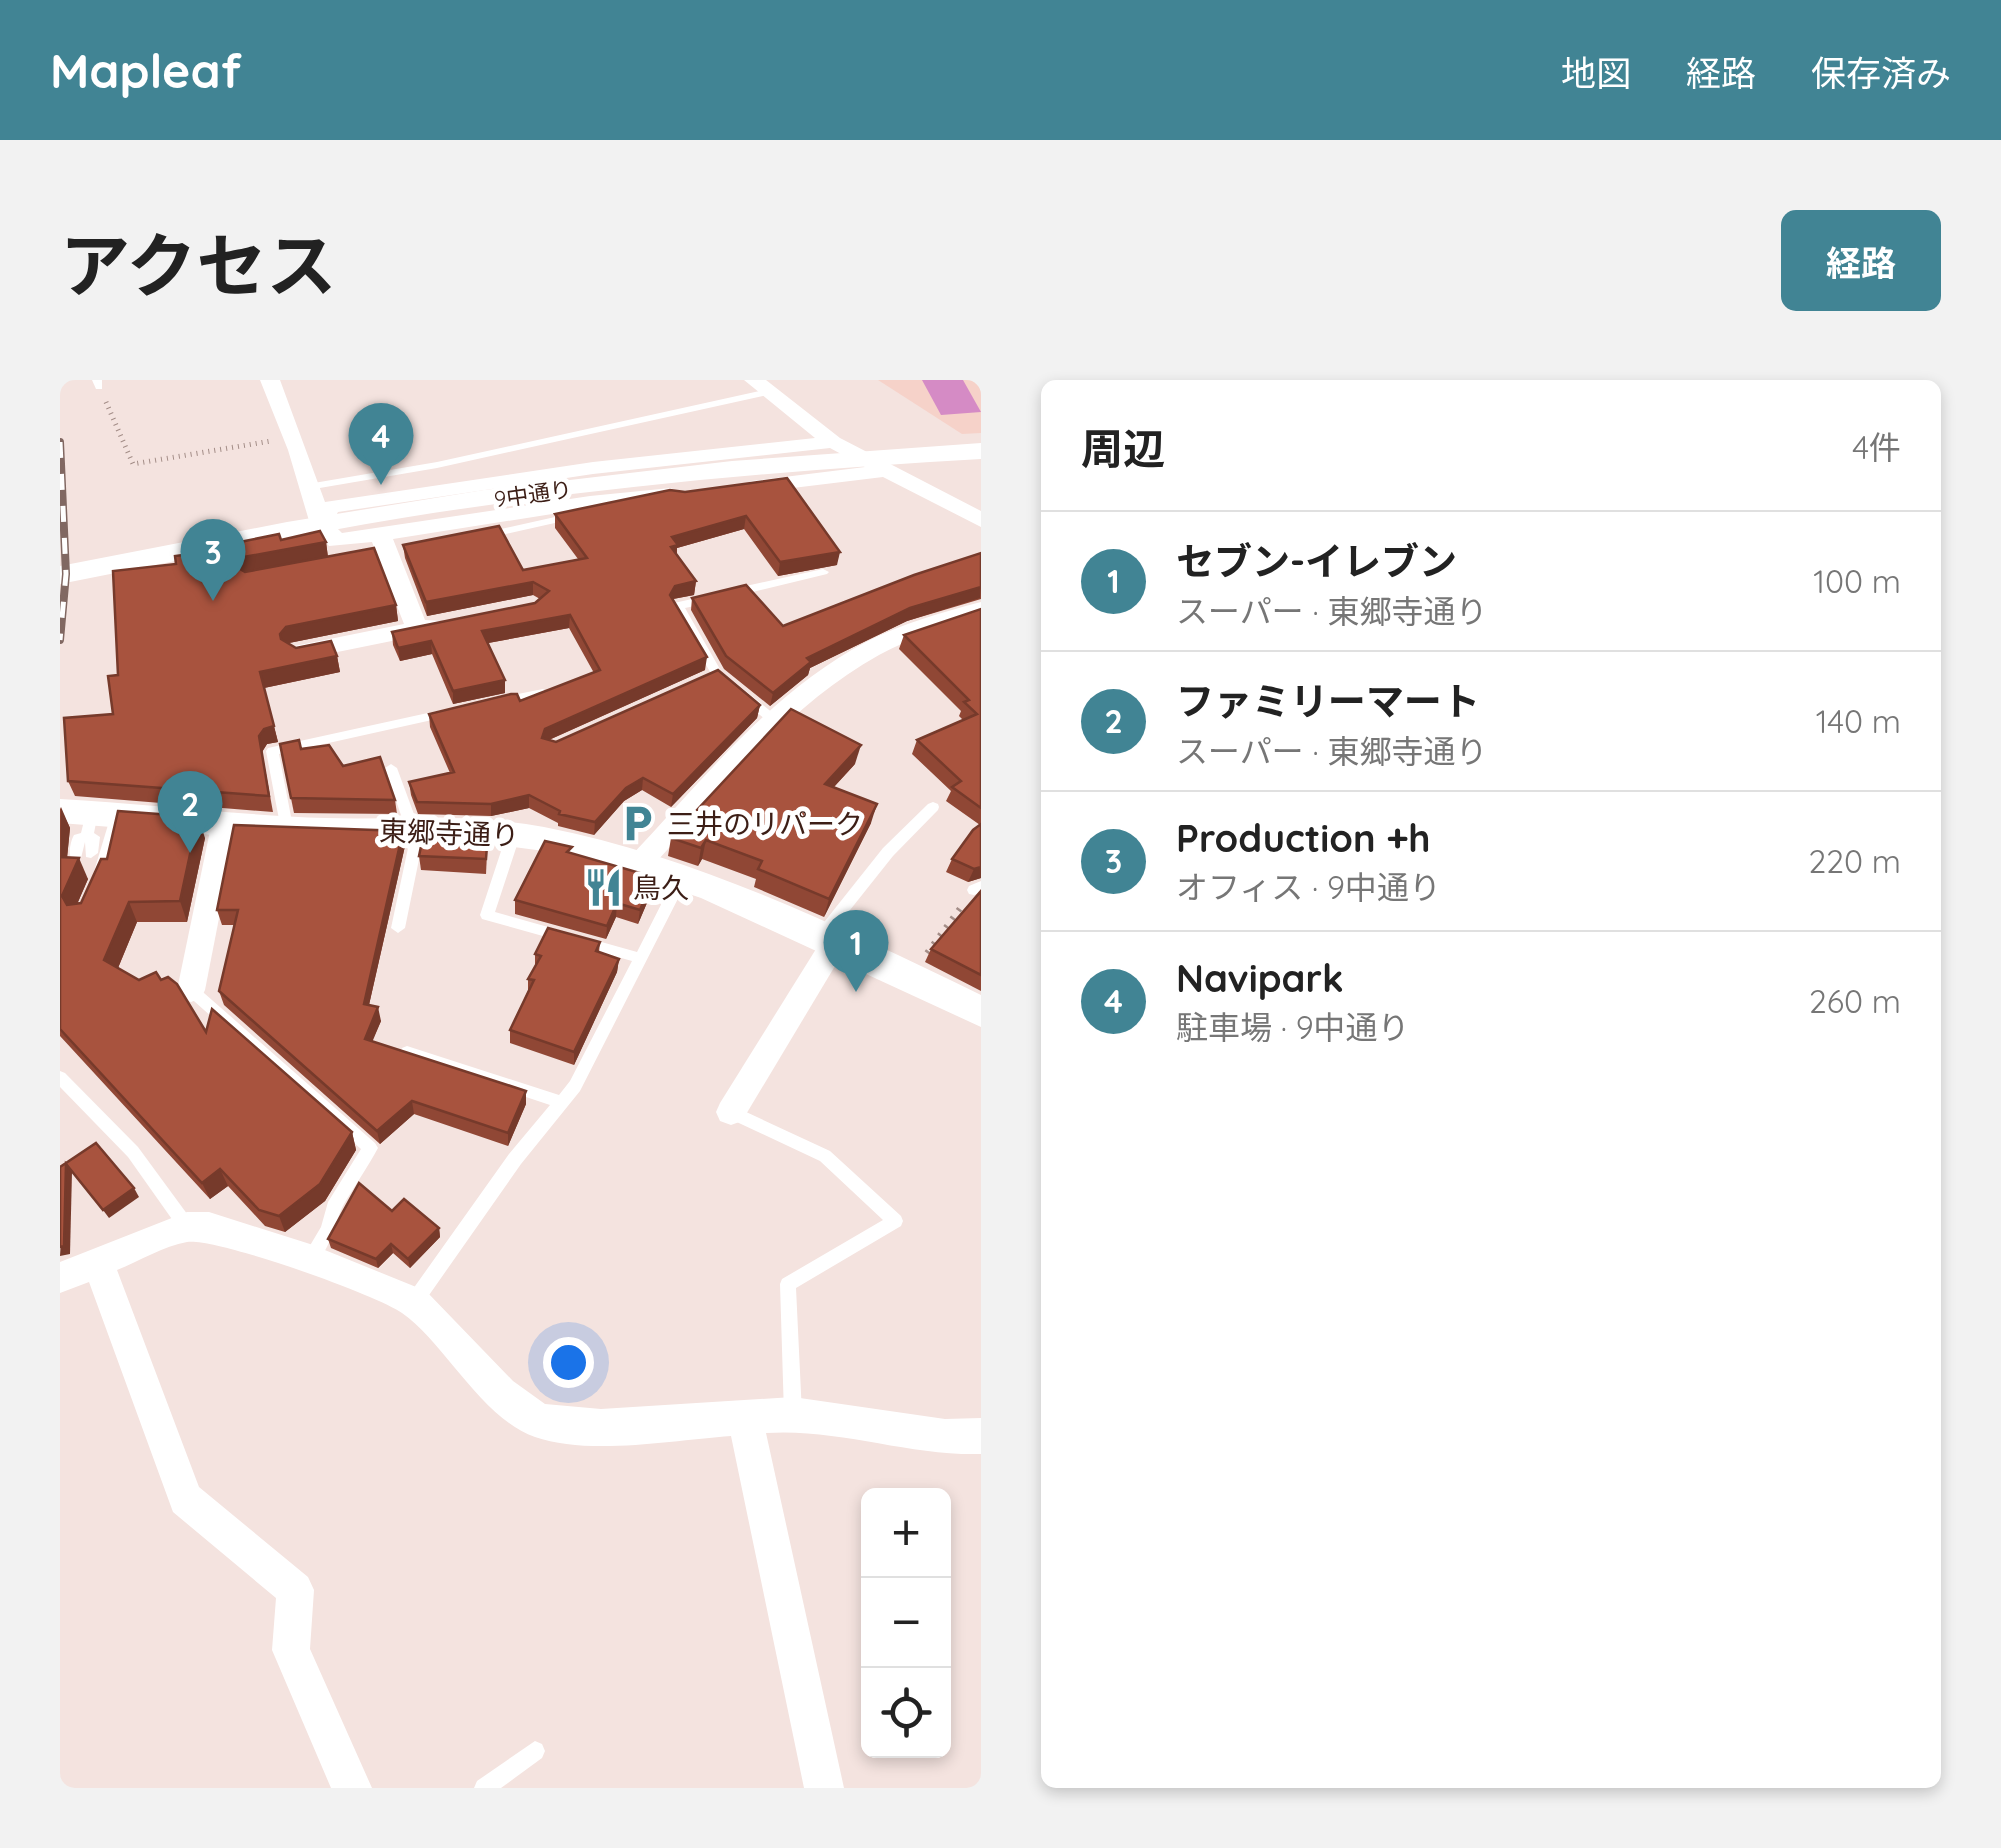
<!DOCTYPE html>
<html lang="ja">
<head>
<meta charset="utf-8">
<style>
  :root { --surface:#fff; --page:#f2f2f2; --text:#222; --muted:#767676; --line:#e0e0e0; --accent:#418494 }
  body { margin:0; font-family:Quicksand,"Noto Sans JP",sans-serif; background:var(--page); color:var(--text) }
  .controls { position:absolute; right:30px; bottom:30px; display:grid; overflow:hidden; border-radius:15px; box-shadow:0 5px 15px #0003 }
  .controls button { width:90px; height:90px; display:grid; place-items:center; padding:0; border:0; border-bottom:2px solid var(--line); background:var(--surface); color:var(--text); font:50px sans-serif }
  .you { position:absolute; left:508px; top:982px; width:35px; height:35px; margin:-25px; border:8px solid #fff; border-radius:50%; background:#1a73e8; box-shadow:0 0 0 15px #1a73e833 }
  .badge { display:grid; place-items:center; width:65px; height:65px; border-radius:50%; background:var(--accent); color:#fff; font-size:32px; font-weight:700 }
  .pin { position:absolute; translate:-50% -82px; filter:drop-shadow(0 2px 5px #0008) }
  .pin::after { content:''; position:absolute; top:52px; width:35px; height:30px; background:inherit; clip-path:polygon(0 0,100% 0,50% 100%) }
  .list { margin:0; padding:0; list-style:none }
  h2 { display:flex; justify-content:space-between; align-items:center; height:130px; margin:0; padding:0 40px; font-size:42px }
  h2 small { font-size:32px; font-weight:400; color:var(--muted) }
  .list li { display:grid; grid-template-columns:65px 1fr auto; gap:30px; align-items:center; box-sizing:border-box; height:140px; padding:0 40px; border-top:2px solid var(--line) }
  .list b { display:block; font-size:38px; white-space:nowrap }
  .list p { margin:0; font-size:32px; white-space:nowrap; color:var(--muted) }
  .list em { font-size:32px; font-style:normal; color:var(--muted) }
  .icon { flex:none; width:55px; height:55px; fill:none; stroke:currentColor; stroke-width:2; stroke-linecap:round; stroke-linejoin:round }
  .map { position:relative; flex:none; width:921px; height:1408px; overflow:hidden; border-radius:15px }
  header { display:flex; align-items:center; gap:60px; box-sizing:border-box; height:140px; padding:0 50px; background:var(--accent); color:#fff }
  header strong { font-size:48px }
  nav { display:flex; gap:55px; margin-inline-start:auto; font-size:35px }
  .intro { display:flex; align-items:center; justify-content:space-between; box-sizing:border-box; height:240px; padding:0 60px }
  h1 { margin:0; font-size:70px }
  .button { padding:25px 45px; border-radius:15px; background:var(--accent); color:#fff; font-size:35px; font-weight:700 }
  main { display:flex; gap:60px; padding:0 60px }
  aside { flex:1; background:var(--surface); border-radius:15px; box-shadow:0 5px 15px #0003 }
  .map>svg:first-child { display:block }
</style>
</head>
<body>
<header>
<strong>Mapleaf</strong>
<nav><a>地図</a><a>経路</a><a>保存済み</a></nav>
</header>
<div class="intro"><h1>アクセス</h1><a class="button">経路</a></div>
<main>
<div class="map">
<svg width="921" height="1408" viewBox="0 0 921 1408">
  <rect width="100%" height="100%" fill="#f4e3df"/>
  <!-- built -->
  <path fill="#f6d2c9" d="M818 0H921V53L902 54Z"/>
  <!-- water -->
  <path fill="#d58bc5" d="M862 0H903L921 32 881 35Z"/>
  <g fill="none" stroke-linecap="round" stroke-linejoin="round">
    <!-- path-far1 -->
    <path stroke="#a38d87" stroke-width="5" stroke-dasharray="1 5" stroke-linecap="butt" d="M46 22 73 84 211 61"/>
    <!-- path -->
    <path stroke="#a38d87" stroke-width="6" stroke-dasharray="2.5 8" stroke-linecap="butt" d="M867 573 904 523"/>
    <!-- service -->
    <g fill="#fff" fill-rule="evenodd">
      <path d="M32 0H42V9H36Z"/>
      <path d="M709 9 712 10V14L377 88 248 110 243 107 248 104 377 82Z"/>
      <path d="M513 133 517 134V138L423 159 418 156 423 153Z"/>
      <path d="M763 189 769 192 767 194 672 217 666 213 672 209Z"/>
      <path d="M650 215 656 219 654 222 625 228 661 291 719 338V344H711L653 297 612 226 614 223Z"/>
      <path d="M483 309 489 313 487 316 443 325 437 321 443 317Z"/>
      <path d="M386 329 392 333 390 336 219 374 233 447 231 450H221L206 371 208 368Z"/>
      <path d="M331 384 337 388 358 445 365 450 345 548 338 553 331 548 351 454 346 450 325 388Z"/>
      <path d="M873 422 878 424 879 427 878 430 833 476 767 559H757L755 555 757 551 823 468 868 424Z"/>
      <path d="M32 428 38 433 34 453 40 457 38 473 31 478 26 477 25 462 21 478H11C8 472 11 460 14 455L21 453 26 433Z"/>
      <path d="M57 430 63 435 46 498 39 503 32 498 51 435Z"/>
      <path d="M454 448 461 453 435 532 577 572 616 495 621 494 628 499 520 711 461 784 360 928 354 930 348 928 346 922 348 916 449 774 490 725 342 676 340 672 342 668 347 666 499 715 510 701 572 581 422 539 420 535 447 453Z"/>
      <path d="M921 501V512L914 515 909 514 907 510 909 506Z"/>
      <path d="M131 604 136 606 315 763 318 768C308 787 295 805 284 824 273 844 271 874 250 887L244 884 242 879 261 847 268 822 301 769 126 614 124 610Z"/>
      <path d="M0 691 5 693 78 767 133 842 135 847 133 852 127 854 121 852 68 777 0 707Z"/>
      <path d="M671 725 770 771 841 836 843 841 841 846 736 908 742 1034 739 1040 733 1043 727 1040 724 1034 720 904 722 899 823 840 760 781 666 737 663 732 666 727Z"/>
      <path d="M475 1361 482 1364 485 1371 482 1378 441 1408H414L417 1401Z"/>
    </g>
    <!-- minor -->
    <g fill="#fff" fill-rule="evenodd">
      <path d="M200 0H220L265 122 533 82 755 58 684 0H706L780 58 921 131V147L823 97 691 113 681 107 691 101 805 87 770 68 533 94 278 132 272 143 282 153 530 116 611 108 622 114 611 120 530 128 333 159 365 240 381 241 385 246 381 251 238 280 226 272 230 267 344 244 312 162 269 166 250 144 228 70Z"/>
      <path d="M921 222V237C887 248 851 257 819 275 726 327 659 414 588 491H570L566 484 570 477C642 401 711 312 806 262 841 244 883 232 921 222Z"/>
      <path d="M164 436 173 439 177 446 145 610 141 618 131 622 121 618 117 610 151 446 155 439Z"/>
      <path d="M776 550 786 553 790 561 682 741 671 745 660 741 656 732 660 723 766 553Z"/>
      <path d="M127 832H149L250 864 366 911 453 1001 485 1024 541 1029 733 1017 885 1039 921 1038V1074C849 1076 778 1048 706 1053L784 1408H744L671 1056C614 1060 529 1076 475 1057 421 1038 385 963 342 933 317 915 155 857 127 862 104 866 79 881 57 890L139 1107 248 1197 254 1210 250 1269 312 1408H271L212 1270 216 1218 113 1132 29 902 0 913V882Z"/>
    </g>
    <!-- tertiary -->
    <g fill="#fff" fill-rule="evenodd">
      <path d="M921 63V79C727 90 534 107 342 138 227 157 114 182 0 204V186L227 142 424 110 672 81Z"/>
      <path d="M0 419C88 424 176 435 265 438 338 440 411 433 484 447 638 477 780 547 921 615V647L641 518 541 484 484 471 430 464 232 461 0 443Z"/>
    </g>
    <defs>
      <path id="rail" d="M0 62 6 194 0 260"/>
    </defs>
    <!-- rail casing -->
    <use href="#rail" stroke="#816862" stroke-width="8"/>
    <!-- rail -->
    <use href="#rail" stroke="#fff" stroke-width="5" stroke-dasharray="16" stroke-linecap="butt"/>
  </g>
  <!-- wall -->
  <g fill="#904735">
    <path d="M727 98 777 185 718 196 684 149 617 168V175L636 201 634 215 613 219 645 290 489 360 496 362 700 325 697 338 611 427 582 410 564 421 534 455 498 446V443L469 428 431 436 358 434 351 415 349 402 390 393 370 347 369 334 460 321 534 293 509 248 428 263 445 313 393 324 372 274 340 281 333 265 332 252 475 223 480 219 473 215 367 236 345 178 343 165 463 190 518 179 495 148V134L625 112Z"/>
    <path d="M221 160 266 162 268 177 336 225 338 241 229 263 236 268 277 276 280 292 204 308 218 362 207 364 202 372 213 432 15 416 8 401 53 334 58 295 116 184 181 167Z"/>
    <path d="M921 173V219L847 241 750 288 748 295 710 326 664 289 631 230 632 218 723 246Z"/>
    <path d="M921 229V498L908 502 886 492 892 479 920 445 886 421 891 411 852 374 857 360 903 340 899 336 901 331 839 269 844 255Z"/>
    <path d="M220 364 241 369 283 386 335 420 337 434 234 433Z"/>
    <path d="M795 384 774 407 811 443 764 537 694 507 696 499 642 479 638 486 608 476 611 458Z"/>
    <path d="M0 427 10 448 7 478 28 499 17 524 21 523 47 479 145 458 127 542H77L58 588 79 600H101L146 652 292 752 296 770 265 821 225 852 205 846 168 806 150 819 0 656Z"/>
    <path d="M428 453 426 494 361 490 359 476Z"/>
    <path d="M345 466 309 625 321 641 312 661 466 711V724L448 766 354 734 320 764 164 625 159 611 174 545H162L157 530Z"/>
    <path d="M512 473 594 497 592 511 578 544 556 537 546 559 455 534V520Z"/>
    <path d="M921 511V611L865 582 871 569Z"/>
    <path d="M540 562 539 572 559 579 557 592 514 685 450 663V650L468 611V599L475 587V574Z"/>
    <path d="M332 831 379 848 380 857 350 888 333 873 318 888 271 868 268 859Z"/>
  </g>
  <!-- shaded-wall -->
  <g fill="#763a2b">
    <path d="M686 136 684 149 617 168 616 178 609 180 612 157Z"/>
    <path d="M266 162 268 178 187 193 175 186 184 177Z"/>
    <path d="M780 172 777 185 718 196 720 182Z"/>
    <path d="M636 201 634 215 613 219 610 215 615 206Z"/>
    <path d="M473 202V215L367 236 366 222Z"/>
    <path d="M921 207 920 218 847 241 750 288 748 295 710 326 713 313 747 278 850 228Z"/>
    <path d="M336 225 338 241 229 263 223 270 220 254 226 247Z"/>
    <path d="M510 235 509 248 423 264 422 251Z"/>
    <path d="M371 261 372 274 340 281 338 268Z"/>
    <path d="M277 276 280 292 204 308 200 292Z"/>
    <path d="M647 277 645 290 484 362 482 358 485 349Z"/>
    <path d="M445 300V313L393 324V311Z"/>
    <path d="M700 325 697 338 611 427 613 414Z"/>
    <path d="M214 346 218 362 207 364 202 372 213 432 199 356 204 349Z"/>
    <path d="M801 365 795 384 759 423 765 404Z"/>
    <path d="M583 398 582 410 564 421 534 455 535 442 566 408Z"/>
    <path d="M469 415V428L431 436V424Z"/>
    <path d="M817 424 811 443 764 537 769 519Z"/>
    <path d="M1 427 10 448 5 498 0 488Z"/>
    <path d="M138 437 145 458 127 542 120 521Z"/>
    <path d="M343 451 345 466 306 638 304 624Z"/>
    <path d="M646 460 642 479 638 486 641 468Z"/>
    <path d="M19 478 28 499 12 536 2 516Z"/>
    <path d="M921 487V498L908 502 914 489Z"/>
    <path d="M594 497 592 511 578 544 580 530Z"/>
    <path d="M69 522 77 542 53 600 44 580Z"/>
    <path d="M557 523 556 537 546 559 547 546Z"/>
    <path d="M559 579 557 592 514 685V672Z"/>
    <path d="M318 627 321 641 308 672 305 659Z"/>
    <path d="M466 711V724L448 766V753Z"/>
    <path d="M352 721 354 734 320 764 317 751Z"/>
    <path d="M292 752 296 770 265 821 225 852 219 836Z"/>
    <path d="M6 784 12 792 10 874 0 876Z"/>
    <path d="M160 789 168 806 150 819 142 803Z"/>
    <path d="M74 808 79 817 49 838 43 830Z"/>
    <path d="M379 848 380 857 350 888 348 879Z"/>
    <path d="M331 864 333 873 318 888 316 879Z"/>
  </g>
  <!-- building -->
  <g fill="#a8533e" stroke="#763a2b" stroke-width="2.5">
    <path d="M727 98 780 172 720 182 686 136 612 157 618 165 611 167 636 201 615 206 610 215 647 277 485 349 482 358 496 362 658 290 700 325 613 414 583 398 566 408 535 442 499 434 500 431 469 415 431 424 357 422 349 402 394 392 369 334 451 314H457L460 321 540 290 510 235 422 251 445 300 393 311 371 261 338 268 332 252 475 223 489 211 473 202 366 222 343 165 439 146 463 190 527 178 495 134 610 110 625 112Z"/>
    <path d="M260 151 266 162 184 177 175 186 185 192 314 168 336 225 226 247 220 254 221 259 236 268 271 261 277 276 200 292 214 346 204 349 199 356 209 416 8 401 4 338 53 334 48 296 58 295 53 191 116 184 115 176 182 167 180 162 219 154 221 160Z"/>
    <path d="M921 173V207L850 228 747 278 751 282 713 313 666 276 632 218 686 205 723 246 854 195Z"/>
    <path d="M921 229V428L892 407 901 401 857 360 917 334 904 322 909 320 844 255Z"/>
    <path d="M731 329 801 365 765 404 817 424 769 519 698 489 702 481 646 460 641 468 611 458Z"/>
    <path d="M239 360 241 369 269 365 283 386 320 377 335 420 231 418 220 364Z"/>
    <path d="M58 431 138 437 120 521 69 522 44 580 79 600 96 592 101 600 108 597 117 604 146 652 152 629 292 752 260 804 219 836 199 830 160 789 142 803 0 649V477L19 478 2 516 7 525 21 523 41 479H47Z"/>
    <path d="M921 444V487L914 489 892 479 913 450Z"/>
    <path d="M174 445 343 451 304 624 318 627 305 659 466 711 448 753 352 721 317 751 159 611 178 530H157Z"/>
    <path d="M364 452 428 453 426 479 359 476Z"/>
    <path d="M485 461 512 467 507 472 594 497 580 530 557 523 547 546 455 520Z"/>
    <path d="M921 511V595L871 569Z"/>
    <path d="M488 548 540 562 536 571 559 579 514 672 450 650 474 600 468 599 481 576 475 574Z"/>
    <path d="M36 763 74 808 43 830 6 784 4 866 0 867V787Z"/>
    <path d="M299 803 332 831 344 819 379 848 348 879 331 864 316 879 268 859Z"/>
  </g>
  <!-- icons -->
  <defs>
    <symbol id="parking-bare" viewBox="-9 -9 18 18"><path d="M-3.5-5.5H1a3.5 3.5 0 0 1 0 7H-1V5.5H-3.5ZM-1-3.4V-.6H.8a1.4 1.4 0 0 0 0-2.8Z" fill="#418494" stroke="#fff" stroke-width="2.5" paint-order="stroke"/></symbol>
    <symbol id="restaurant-bare" viewBox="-9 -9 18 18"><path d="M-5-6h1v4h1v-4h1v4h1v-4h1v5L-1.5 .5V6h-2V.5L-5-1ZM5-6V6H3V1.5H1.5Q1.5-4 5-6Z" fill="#418494" stroke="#fff" stroke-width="2.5" paint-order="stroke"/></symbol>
  </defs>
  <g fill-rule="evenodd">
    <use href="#parking-bare" x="550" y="416" width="55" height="55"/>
    <use href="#restaurant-bare" x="516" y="480" width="55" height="55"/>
  </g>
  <g text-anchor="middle" stroke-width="10" stroke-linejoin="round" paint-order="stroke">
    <!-- far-street labels -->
    <g font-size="22" fill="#3c1e16" stroke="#fff">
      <text transform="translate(473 114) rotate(-8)" y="8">9中通り</text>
    </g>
    <!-- poi labels -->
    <g font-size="28" fill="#3c1e16" stroke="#fff" text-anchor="start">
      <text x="607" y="454">三井のリパーク</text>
      <text x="573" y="518">鳥久</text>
    </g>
    <!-- street labels -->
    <g font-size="28" fill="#3c1e16" stroke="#fff">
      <text transform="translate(389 453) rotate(2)" y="10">東郷寺通り</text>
    </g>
  </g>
</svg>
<div class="controls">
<button>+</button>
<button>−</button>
<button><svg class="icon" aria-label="locate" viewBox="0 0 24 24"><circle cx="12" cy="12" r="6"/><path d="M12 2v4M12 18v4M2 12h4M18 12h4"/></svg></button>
</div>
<div class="you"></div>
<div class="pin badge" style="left:796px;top:612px">1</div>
<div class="pin badge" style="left:130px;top:473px">2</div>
<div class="pin badge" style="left:153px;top:221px">3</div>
<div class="pin badge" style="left:321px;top:105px">4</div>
</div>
<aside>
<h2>周辺<small>4件</small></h2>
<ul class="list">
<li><span class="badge">1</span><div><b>セブン-イレブン</b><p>スーパー · 東郷寺通り</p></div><em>100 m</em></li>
<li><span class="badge">2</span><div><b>ファミリーマート</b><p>スーパー · 東郷寺通り</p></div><em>140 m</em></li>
<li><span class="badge">3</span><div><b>Production +h</b><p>オフィス · 9中通り</p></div><em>220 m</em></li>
<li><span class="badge">4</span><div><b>Navipark</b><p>駐車場 · 9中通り</p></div><em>260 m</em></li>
</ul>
</aside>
</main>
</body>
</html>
